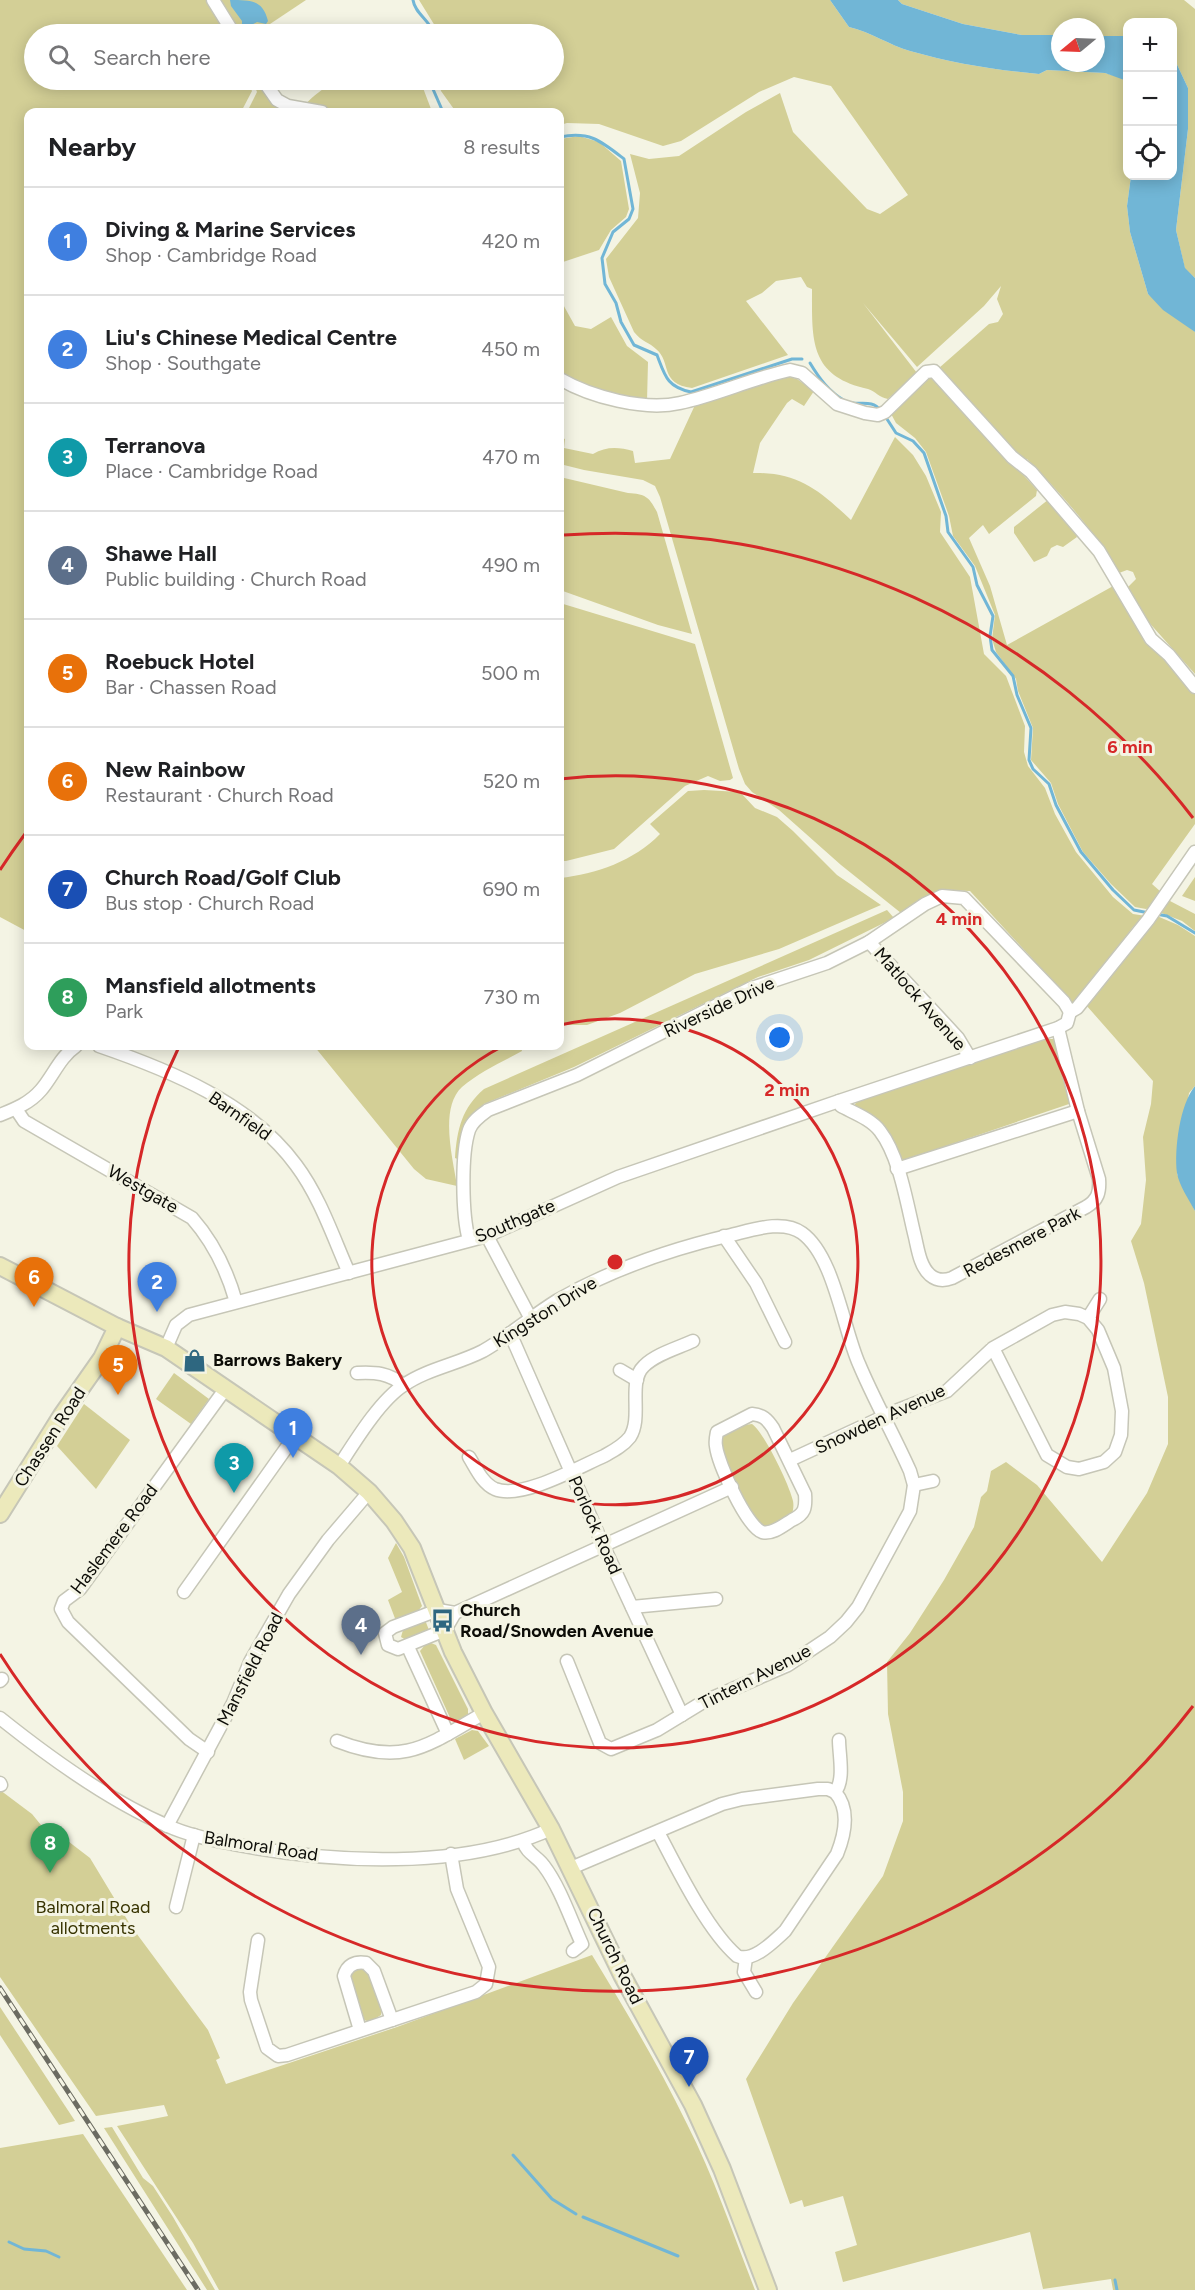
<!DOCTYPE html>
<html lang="en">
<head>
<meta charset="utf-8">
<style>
  :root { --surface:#fff; --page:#f2f2f2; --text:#202124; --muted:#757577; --line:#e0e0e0; --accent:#0b8043 }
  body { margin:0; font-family:Figtree,sans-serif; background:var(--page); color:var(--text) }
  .controls { position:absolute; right:18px; top:18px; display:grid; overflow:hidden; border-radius:12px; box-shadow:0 3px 15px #0003 }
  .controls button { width:54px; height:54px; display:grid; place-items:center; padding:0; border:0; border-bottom:2px solid var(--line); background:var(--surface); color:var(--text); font:30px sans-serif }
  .compass { position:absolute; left:1051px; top:18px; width:54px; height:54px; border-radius:50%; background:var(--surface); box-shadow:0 3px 15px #0003; rotate:251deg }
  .you { position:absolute; left:780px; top:1038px; width:21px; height:21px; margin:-15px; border:4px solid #fff; border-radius:50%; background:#1a73e8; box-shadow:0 0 0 9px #1a73e833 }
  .badge { display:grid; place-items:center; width:39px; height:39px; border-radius:50%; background:var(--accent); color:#fff; font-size:20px; font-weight:700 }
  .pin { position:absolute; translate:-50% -50px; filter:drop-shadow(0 2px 3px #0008) }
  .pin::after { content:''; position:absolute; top:32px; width:21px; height:18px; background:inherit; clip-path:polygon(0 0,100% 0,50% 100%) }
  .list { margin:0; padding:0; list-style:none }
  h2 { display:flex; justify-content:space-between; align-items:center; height:78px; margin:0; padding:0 24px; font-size:26px }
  h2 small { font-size:20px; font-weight:400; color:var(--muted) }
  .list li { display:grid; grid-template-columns:39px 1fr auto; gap:18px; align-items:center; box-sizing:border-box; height:108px; padding:0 24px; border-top:2px solid var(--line) }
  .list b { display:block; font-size:22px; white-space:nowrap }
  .list p { margin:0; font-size:20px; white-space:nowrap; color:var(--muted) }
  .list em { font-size:20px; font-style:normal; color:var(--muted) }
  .icon { flex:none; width:33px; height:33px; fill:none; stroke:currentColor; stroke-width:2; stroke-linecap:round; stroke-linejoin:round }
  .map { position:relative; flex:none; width:1195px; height:2290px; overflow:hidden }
  .search { position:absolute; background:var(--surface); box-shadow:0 3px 15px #0003; left:24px; top:24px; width:540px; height:66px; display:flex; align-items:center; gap:15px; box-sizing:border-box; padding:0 21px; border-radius:33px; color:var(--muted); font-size:22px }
  .panel { position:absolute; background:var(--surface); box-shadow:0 3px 15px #0003; left:24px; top:108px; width:540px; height:942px; border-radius:12px }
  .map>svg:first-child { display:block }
</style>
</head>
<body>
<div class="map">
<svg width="1195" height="2290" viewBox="0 0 1195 2290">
  <rect width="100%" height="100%" fill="#f4f4e4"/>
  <!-- green -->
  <g fill="#d3cf96">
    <path d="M0 0H209L231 34H34V80H247L252 91 241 112H28V932L0 917Z"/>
    <path d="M219 0H306L255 34H243Z"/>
    <path d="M419 0H830L849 27C871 32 889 45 910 51 952 63 995 70 1039 74L1047 70 1105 73 1126 79 1128 176H1131L1127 206 1130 232 1148 294 1195 332V674L1145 618 1127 588 1136 579 1133 572 1127 570 1119 573C1094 530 1062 495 1027 459H1020L939 368 989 324 998 322 1003 314 997 299 1001 286 984 306 917 367 863 303 917 373 888 399C880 398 875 391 868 389 809 376 812 340 812 289L807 287 801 277 776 281 762 293 746 301 788 355 692 388C659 384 672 362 656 349 649 342 642 342 634 332L609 277 606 259 638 218 640 193 630 154 649 159 679 156 746 112 780 93 793 132 867 209 880 214 908 195 831 86 794 77 759 92 681 141 663 146 599 124 567 123 560 125V112H456L441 91 438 80H554V34H440Z"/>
    <path d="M898 0H1184L1195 9V278L1185 269 1176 230 1188 129V88L1173 56 1172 22H1128L1127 36H1096V27H1060V35H1022L963 24 902 4Z"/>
    <path d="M252 80H259L298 112H247L257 92Z"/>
    <path d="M332 80H420L431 109 435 112H325L305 105C313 95 324 90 332 80Z"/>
    <path d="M579 136 599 142 621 161 629 209 626 217 611 230 599 250 560 263V139Z"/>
    <path d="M560 299 575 326 591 329 611 317 627 346 648 362 647 401 599 393 560 376Z"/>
    <path d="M785 376 797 379 814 391 804 406 792 399 787 403 760 443 753 473C798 472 819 490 851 520L895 437 913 455 926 476 941 512 940 532 970 577 984 654 1006 676 1025 726 1024 752 1028 766 1045 788 1055 814 1076 852 1113 897 1133 914 1146 916 1133 927 1080 998 1073 1003 970 891 940 890 901 913 841 865 779 810 752 792 745 784 739 769 660 497 655 486 643 480 584 470 560 464V437L565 439 564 448 593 454C606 446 619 447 633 451L635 463 670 459 695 405 775 378Z"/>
    <path d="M925 378 937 379 1037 490 1036 496 989 534 983 525 969 538 990 586 1007 645 1115 585 1131 618 1149 642 1195 692V824L1152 884 1161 892 1154 906 1146 909 1135 907 1111 884 1083 852 1058 804 1051 783 1031 760 1033 728 1018 691 1016 679 996 652 992 639 995 615 975 566 953 536 949 516 926 452 915 438 896 423 890 412Z"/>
    <path d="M560 477 628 493C646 494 649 497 657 512L692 634 658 625 560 590Z"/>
    <path d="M1049 499 1074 527 1077 537 1063 547 1057 545 1051 548 1047 556 1034 562 1014 533V527Z"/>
    <path d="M560 603 695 644 733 778 730 780 720 781 708 776 685 786 614 849 566 861H560Z"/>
    <path d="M704 790 740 792 755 808 777 817 793 831 837 875 881 905 779 949 695 974 620 1013 587 1025H560V878C596 874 634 861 660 834L650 824 688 791Z"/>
    <path d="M1195 877V901L1182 896Z"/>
    <path d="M1170 901 1195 914V931L1182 921 1159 912 1164 902Z"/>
    <path d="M887 910 894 918 809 960 758 977 574 1067 484 1104 465 1123 460 1160 455 1158C457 1129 462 1108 484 1089Z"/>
    <path d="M1157 916 1178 925 1195 936V1086L1189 1093 1177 1174 1195 1211V2290H1113L1111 2279 1043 2289 1030 2232 843 2282 835 2252 857 2245 843 2196 804 2207 802 2200 790 2204 746 2079 793 2003 883 1876 903 1821V1792L888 1714 887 1662 910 1633 944 1580 974 1527 981 1497 987 1491 991 1471 1006 1462 1037 1485 1102 1562 1147 1493 1168 1444V1397L1144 1283 1131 1241 1141 1224 1146 1180 1143 1137 1151 1104 1153 1081 1086 1005Z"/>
    <path d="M1047 1039H1054L1057 1042 1070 1103 1069 1104 905 1160 900 1158 854 1106 857 1101Z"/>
    <path d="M314 1046H521L522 1051C502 1062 479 1072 462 1087 439 1108 453 1159 457 1186L426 1179 414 1169Z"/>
    <path d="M174 1373 209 1399 191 1424 156 1399Z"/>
    <path d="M84 1404 130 1440 96 1489 57 1446Z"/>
    <path d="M752 1424C764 1432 790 1486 793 1501 794 1506 793 1510 792 1515L761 1529 757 1527 719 1449 723 1436 745 1425Z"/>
    <path d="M396 1543 404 1557 422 1606 418 1611 396 1621 388 1600 402 1592 388 1558Z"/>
    <path d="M425 1620 429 1630 406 1640 401 1637 403 1630Z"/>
    <path d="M431 1643 436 1645 468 1709V1714L457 1722 451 1720 420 1651 425 1645Z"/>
    <path d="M472 1730 478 1731 489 1746 464 1760 455 1739Z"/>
    <path d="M0 1790 32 1814 41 1825H47L90 1858 131 1926 208 2030 220 2058 216 2060 226 2084 397 2027 592 1955C626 2011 659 2066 687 2124 714 2177 733 2234 755 2290H219L193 2243 117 2126 168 2116 164 2105 96 2116 0 1977Z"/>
    <path d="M356 1967 368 1969 382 2007 381 2015 370 2022 361 2019C356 2003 341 1980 356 1967Z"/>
    <path d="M0 2007 75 2121 59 2125 0 2035Z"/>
    <path d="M112 2127 143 2178 153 2186 173 2217 215 2290H207L104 2128Z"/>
    <path d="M83 2134 187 2290H0V2148Z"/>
  </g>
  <!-- water -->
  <g fill="#71b6d6">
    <path d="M230 0C251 0 263 0 268 21L266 24 257 22 246 28 242 25V21L231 6Z"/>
    <path d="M830 0H898L902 4 963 24 1022 35H1060V63H1096V36H1127V81L1105 73 1047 70 1039 74C995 70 952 63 910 51 889 45 871 32 849 27Z"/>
    <path d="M1173 56 1188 88V129L1176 230 1185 268 1195 278V332L1163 310 1148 294 1130 232 1127 206 1131 176H1172Z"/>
    <path d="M1195 1086V1211C1189 1200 1179 1185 1177 1173 1174 1149 1180 1104 1195 1086Z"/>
  </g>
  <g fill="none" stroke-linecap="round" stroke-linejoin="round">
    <!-- stream -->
    <g stroke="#71b6d6" stroke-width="3">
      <path d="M413 0C415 14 430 20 434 34"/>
      <path d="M429 80 443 112"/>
      <path d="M560 137C590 131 601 141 624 159L633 209 629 219 613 232 602 258 605 284 616 303 621 322 634 345 657 355C665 376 667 387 691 392L792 359H802"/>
      <path d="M810 363C819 378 829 392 845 401 856 407 872 398 880 410"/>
      <path d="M885 416 896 433 913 441 924 453 946 516 948 532 973 567 977 585 993 616 990 636 992 650 1013 676 1017 695 1031 728 1029 760 1033 769 1049 784 1056 805 1081 852 1113 890 1134 910 1149 913"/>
      <path d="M1156 914 1167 916 1195 933"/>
      <path d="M513 2155 552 2199 576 2214"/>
      <path d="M583 2217 678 2256"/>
      <path d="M9 2242 24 2249 46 2251 59 2257"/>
      <path d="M1115 2280 1117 2290"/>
    </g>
    <defs>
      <g id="street">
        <path d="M213 0 234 34"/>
        <path d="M263 80 277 100 288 106 322 112"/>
        <path d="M560 379C591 397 644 411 680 403 717 395 753 378 790 370L802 373 837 404 865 413 878 415 885 412 926 372 934 371 1012 457 1031 472 1099 551 1151 639 1169 655 1195 687"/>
        <path d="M869 942 958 1038 970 1058"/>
        <path d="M1070 1012 1077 1008 1148 920 1195 852"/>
        <path d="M99 1046C169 1070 251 1103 296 1165 320 1197 333 1237 349 1273"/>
        <path d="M839 1101 841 1106C854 1113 871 1119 880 1131 900 1157 907 1205 915 1237 918 1250 920 1266 930 1275 937 1281 944 1281 952 1278L1086 1207C1098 1200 1100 1192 1099 1179L1078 1111 1058 1028"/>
        <path d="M16 1109 24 1121 192 1218C214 1243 227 1270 236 1302"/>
        <path d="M0 1115C15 1109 30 1103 41 1090 53 1076 60 1057 76 1046"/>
        <path d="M897 1169 1078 1111"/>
        <path d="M487 1236 531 1319"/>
        <path d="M724 1236 756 1283 785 1342"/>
        <path d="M469 1240C462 1215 461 1154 469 1130 472 1121 481 1115 488 1110L577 1075 749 989 827 963 869 942 925 904 942 896 964 898 1064 1002 1070 1012"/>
        <path d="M1088 1318 1100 1299"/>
        <path d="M510 1333 603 1545 682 1715"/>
        <path d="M166 1348 176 1325 189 1315 487 1236 618 1177 839 1101 1058 1028 1067 1023 1070 1012"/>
        <path d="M620 1370 637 1380"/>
        <path d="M357 1373C375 1372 389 1373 403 1385"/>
        <path d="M752 1414C763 1415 767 1419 773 1428L805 1494C806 1508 805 1514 792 1520 784 1525 772 1535 762 1532 746 1526 718 1463 716 1446 715 1441 716 1437 717 1432Z"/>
        <path d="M469 1457C476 1468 482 1483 495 1489 521 1500 579 1467 604 1456 613 1451 623 1446 630 1437 643 1417 627 1382 644 1366 656 1354 678 1348 693 1341"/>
        <path d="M790 1460 898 1410 947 1391 993 1348 1052 1315 1065 1312 1079 1314 1088 1318 1098 1330 1114 1368 1122 1411 1121 1435 1115 1452 1104 1462 1079 1469 1067 1467 1047 1455 993 1348"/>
        <path d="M339 1466C354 1443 380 1400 404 1385 427 1369 458 1364 483 1351 509 1336 532 1316 558 1300 612 1269 671 1249 731 1235 752 1230 783 1219 802 1233 834 1256 843 1328 859 1364 874 1400 894 1435 910 1471L914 1485 910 1511 858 1607 846 1622 830 1637 788 1665 703 1702 657 1730 611 1749 600 1743 567 1661"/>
        <path d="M914 1485 933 1481"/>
        <path d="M184 1592 294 1437"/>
        <path d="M632 1607 716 1599"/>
        <path d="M455 1613 445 1630 398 1649 388 1645 385 1633 393 1627 438 1610 455 1613 732 1487"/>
        <path d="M408 1647 448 1734"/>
        <path d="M0 1681 2 1679"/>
        <path d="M0 1718C50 1758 109 1801 168 1826 190 1836 214 1840 238 1845 332 1863 462 1870 551 1829"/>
        <path d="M337 1741C403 1767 427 1746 484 1713"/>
        <path d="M208 1752 189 1739 68 1622 61 1609 64 1601 80 1589 226 1388"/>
        <path d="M0 1783 1 1785"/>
        <path d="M835 1792C845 1780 839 1755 839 1740"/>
        <path d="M167 1826 233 1703 250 1662 289 1594 328 1540 369 1492"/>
        <path d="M658 1832C677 1868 707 1930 737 1956 753 1963 774 1941 785 1931L837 1854C845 1834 850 1809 835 1792"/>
        <path d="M523 1841C527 1854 537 1856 544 1866 560 1887 571 1920 582 1944L573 1951"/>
        <path d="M571 1868 722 1804 742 1799 818 1789H828L835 1792"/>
        <path d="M176 1907 194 1835"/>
        <path d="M258 1940 250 1992 251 2000 267 2048 278 2056 287 2055 476 1992 486 1984 489 1967 457 1889 451 1854"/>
        <path d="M746 1958 744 1972 756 1992"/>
        <path d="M360 2030 344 1976C347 1965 355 1961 366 1963L374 1971 392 2020"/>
      </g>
      <g id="secondary">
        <path d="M0 1266 117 1327 166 1348 339 1466 369 1492 394 1521 412 1548 453 1652 484 1713 551 1829 622 1975 693 2105 722 2169 768 2290"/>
        <path d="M0 1514 62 1415 102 1358 117 1327"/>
      </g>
    </defs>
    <!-- street casing -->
    <use href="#street" stroke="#c6c6b7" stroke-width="15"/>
    <!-- secondary casing -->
    <use href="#secondary" stroke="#c6c6b7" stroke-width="20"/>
    <!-- street -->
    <use href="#street" stroke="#fff" stroke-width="12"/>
    <!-- secondary -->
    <use href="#secondary" stroke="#ece9bb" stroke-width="16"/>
    <defs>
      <path id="rail" d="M0 1988 198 2290"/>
    </defs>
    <!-- rail casing -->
    <use href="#rail" stroke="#6c6c62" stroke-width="5"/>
    <!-- rail -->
    <use href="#rail" stroke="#f4f4e4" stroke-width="3" stroke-dasharray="9" stroke-linecap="butt"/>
  </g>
  <!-- distance rings -->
  <g fill="none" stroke="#d62828" stroke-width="3">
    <path d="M560 1025A243 243 0 1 1 503 1046"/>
    <path d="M560 779A486 486 0 1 1 178 1049"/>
    <path d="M1193 1706A729 729 0 0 1 0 1654M0 870A729 729 0 0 1 25 834M564 535A729 729 0 0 1 1193 818"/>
  </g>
  <!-- icons -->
  <defs>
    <symbol id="shop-bare" viewBox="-9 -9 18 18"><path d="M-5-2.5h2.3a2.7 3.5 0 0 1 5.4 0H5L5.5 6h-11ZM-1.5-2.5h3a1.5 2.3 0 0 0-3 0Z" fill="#2e6780" stroke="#f4f4e4" stroke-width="2.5" paint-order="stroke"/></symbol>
    <symbol id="bus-bare" viewBox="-9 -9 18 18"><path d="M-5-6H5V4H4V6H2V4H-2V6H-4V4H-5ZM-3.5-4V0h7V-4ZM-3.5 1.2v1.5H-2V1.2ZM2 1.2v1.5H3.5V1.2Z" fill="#2e6780" stroke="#f4f4e4" stroke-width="2.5" paint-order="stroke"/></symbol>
  </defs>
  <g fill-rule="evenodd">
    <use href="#shop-bare" x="178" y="1344" width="33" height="33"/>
    <use href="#bus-bare" x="426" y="1604" width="33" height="33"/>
  </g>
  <g text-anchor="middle" stroke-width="6" stroke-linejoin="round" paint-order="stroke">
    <!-- street labels -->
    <g font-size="18" fill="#0c0c07" stroke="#f4f4e4">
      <text transform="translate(920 999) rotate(49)" y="6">Matlock Avenue</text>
      <text transform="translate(719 1007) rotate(-25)" y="6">Riverside Drive</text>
      <text transform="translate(240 1116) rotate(35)" y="6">Barnfield</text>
      <text transform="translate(143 1189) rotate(30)" y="6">Westgate</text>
      <text transform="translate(515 1221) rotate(-23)" y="6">Southgate</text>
      <text transform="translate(1022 1242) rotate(-28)" y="6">Redesmere Park</text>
      <text transform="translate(545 1312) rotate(-32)" y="6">Kingston Drive</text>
      <text transform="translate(880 1419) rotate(-25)" y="6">Snowden Avenue</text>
      <text transform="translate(50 1437) rotate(-57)" y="6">Chassen Road</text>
      <text transform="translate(595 1525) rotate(66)" y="6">Porlock Road</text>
      <text transform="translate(114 1539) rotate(-53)" y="6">Haslemere Road</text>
      <text transform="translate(250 1669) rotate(-63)" y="6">Mansfield Road</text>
      <text transform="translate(755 1677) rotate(-27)" y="6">Tintern Avenue</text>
      <text transform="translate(261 1846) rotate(9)" y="6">Balmoral Road</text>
      <text transform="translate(615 1956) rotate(64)" y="6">Church Road</text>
    </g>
    <!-- poi labels -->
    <g font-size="18" font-weight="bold" fill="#0c0c07" stroke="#f4f4e4" text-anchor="start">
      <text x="213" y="1366">Barrows Bakery</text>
      <text x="460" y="1616">Church<tspan x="460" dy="21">Road/Snowden Avenue</tspan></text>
    </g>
    <!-- park labels -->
    <g font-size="18" fill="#373300" stroke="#f4f4e4">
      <text x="93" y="1913">Balmoral Road<tspan x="93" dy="21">allotments</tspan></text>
    </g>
  </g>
  <circle cx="615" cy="1262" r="9" fill="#d62828" stroke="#f4f4e4" stroke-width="3"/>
  <g font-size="18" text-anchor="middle" font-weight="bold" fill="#d62828" stroke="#f4f4e4" stroke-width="6" stroke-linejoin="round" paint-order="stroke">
    <text x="1130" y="753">6 min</text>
    <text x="959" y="925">4 min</text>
    <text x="787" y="1096">2 min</text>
  </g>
</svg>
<div class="controls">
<button>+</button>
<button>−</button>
<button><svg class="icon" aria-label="locate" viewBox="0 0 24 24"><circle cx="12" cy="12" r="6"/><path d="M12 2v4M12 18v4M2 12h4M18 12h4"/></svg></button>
</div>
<svg class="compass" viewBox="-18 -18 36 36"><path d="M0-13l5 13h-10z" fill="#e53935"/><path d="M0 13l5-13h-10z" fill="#757577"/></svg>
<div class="you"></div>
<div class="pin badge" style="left:293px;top:1458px;background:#3f7fe0">1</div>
<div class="pin badge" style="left:157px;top:1312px;background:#3f7fe0">2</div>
<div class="pin badge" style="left:234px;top:1493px;background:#0f9aa8">3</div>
<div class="pin badge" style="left:361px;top:1655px;background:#5c6f8a">4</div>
<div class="pin badge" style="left:118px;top:1395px;background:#e8710a">5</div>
<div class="pin badge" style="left:34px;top:1307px;background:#e8710a">6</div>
<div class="pin badge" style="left:689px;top:2087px;background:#1a4fb4">7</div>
<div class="pin badge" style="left:50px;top:1873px;background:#2e9e5b">8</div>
<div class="search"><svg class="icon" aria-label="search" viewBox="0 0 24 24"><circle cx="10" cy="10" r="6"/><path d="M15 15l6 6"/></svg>Search here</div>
<section class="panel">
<h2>Nearby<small>8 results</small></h2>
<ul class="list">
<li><span class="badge" style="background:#3f7fe0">1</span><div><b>Diving &amp; Marine Services</b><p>Shop · Cambridge Road</p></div><em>420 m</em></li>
<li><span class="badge" style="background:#3f7fe0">2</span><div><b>Liu's Chinese Medical Centre</b><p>Shop · Southgate</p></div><em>450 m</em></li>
<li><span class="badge" style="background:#0f9aa8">3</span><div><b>Terranova</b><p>Place · Cambridge Road</p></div><em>470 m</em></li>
<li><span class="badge" style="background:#5c6f8a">4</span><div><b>Shawe Hall</b><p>Public building · Church Road</p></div><em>490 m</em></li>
<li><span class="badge" style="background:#e8710a">5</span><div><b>Roebuck Hotel</b><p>Bar · Chassen Road</p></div><em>500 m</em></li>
<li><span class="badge" style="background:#e8710a">6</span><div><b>New Rainbow</b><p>Restaurant · Church Road</p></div><em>520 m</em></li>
<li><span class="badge" style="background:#1a4fb4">7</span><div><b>Church Road/Golf Club</b><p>Bus stop · Church Road</p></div><em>690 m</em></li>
<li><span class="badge" style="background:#2e9e5b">8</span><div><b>Mansfield allotments</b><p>Park</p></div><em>730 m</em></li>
</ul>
</section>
</div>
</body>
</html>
